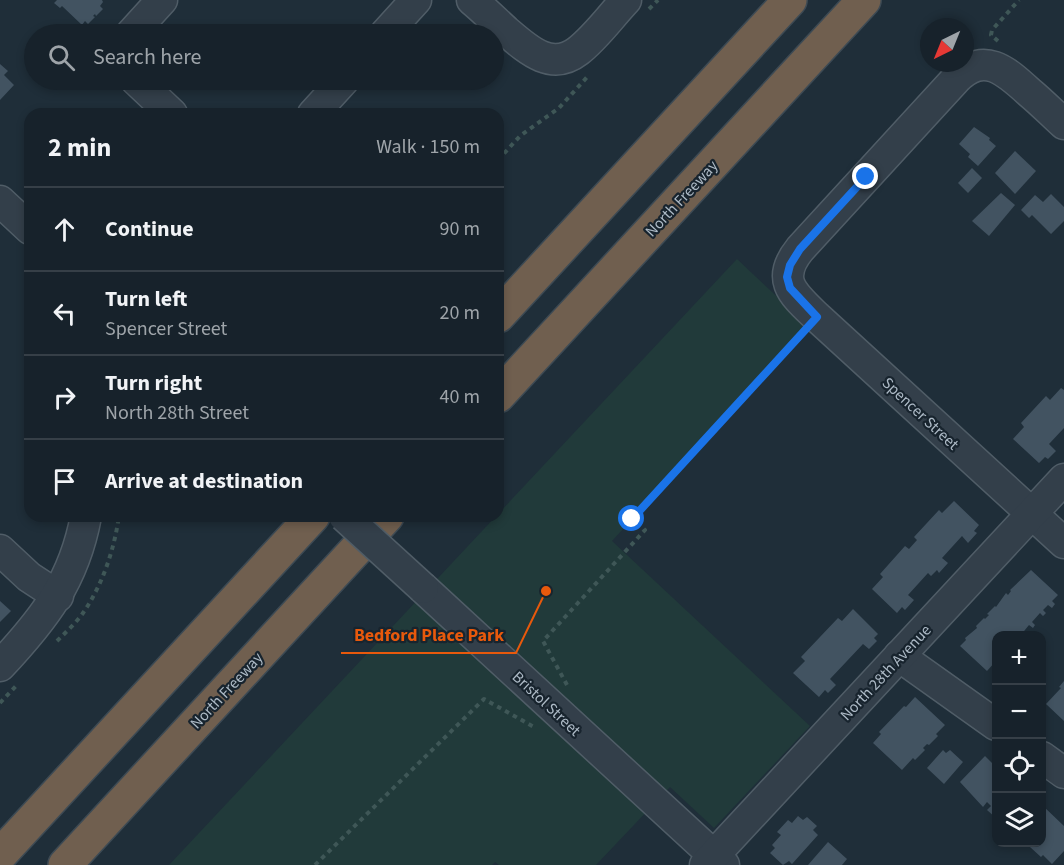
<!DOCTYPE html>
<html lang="en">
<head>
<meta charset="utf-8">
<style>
  :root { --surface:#17222b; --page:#242f37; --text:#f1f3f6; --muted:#9ea4a9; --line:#363f47 }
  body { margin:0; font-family:"Source Sans 3",sans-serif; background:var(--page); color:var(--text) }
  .controls { position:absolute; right:18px; bottom:18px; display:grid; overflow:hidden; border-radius:12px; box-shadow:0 3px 9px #0003 }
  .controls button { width:54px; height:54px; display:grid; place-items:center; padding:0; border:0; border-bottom:2px solid var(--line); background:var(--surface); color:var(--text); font:30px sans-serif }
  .compass { position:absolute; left:920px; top:18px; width:54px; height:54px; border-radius:50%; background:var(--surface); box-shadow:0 3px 9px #0003; rotate:223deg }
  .stop { position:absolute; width:18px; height:18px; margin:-14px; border:4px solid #1a73e8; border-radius:50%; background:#fff }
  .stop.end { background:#1a73e8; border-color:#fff; box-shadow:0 2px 6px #0008 }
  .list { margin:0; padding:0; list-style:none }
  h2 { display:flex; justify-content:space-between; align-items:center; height:78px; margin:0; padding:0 24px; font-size:26px }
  h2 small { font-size:20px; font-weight:400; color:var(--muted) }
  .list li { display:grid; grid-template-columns:39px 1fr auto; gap:18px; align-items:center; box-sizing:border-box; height:84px; padding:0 24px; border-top:2px solid var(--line) }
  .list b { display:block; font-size:22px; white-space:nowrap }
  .list p { margin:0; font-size:20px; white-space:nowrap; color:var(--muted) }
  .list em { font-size:20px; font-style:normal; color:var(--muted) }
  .icon { flex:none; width:33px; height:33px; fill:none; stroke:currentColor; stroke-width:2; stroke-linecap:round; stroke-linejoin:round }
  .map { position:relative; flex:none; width:1064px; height:865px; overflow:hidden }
  .search { position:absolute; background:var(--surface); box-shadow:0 3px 9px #0003; left:24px; top:24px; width:480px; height:66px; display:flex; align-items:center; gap:15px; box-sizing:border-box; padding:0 21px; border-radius:33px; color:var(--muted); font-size:22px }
  .panel { position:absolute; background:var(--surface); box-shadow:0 3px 9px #0003; left:24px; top:108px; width:480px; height:414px; border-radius:18px }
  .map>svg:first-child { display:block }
</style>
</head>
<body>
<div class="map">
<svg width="1064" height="865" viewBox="0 0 1064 865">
  <rect width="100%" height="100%" fill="#1f2e39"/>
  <!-- green -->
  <path fill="#213a3a" d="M737 259 809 327 612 541 810 726 714 828 670 787 596 865H499L495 862 492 865H169Z"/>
  <!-- building -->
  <g fill="#425361">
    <path d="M57 0H102L103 2 100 6 103 9 96 16 95 14 93 16 95 17 88 24 85 21 82 25 62 6 60 8 54 3Z"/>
    <path d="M0 64 8 71 4 75 14 85 0 100Z"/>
    <path d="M974 127 990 138 989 140 996 146 978 166 968 157 970 154 959 144Z"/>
    <path d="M1015 151 1036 171 1015 194 995 173Z"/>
    <path d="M972 168 982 178 968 193 958 183Z"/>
    <path d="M1001 193 1015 205 989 236 972 221Z"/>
    <path d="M1051 194 1064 207V221L1051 234 1032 215 1029 218 1021 210 1035 195 1043 202Z"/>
    <path d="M1061 388 1064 390V428L1049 444 1056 451 1048 459 1045 457 1039 463 1013 439 1024 427 1021 423 1046 396 1050 400Z"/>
    <path d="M954 501 979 525 974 531 977 533 968 543 962 536 942 558 948 563 939 573 937 570 931 576 928 573 908 595 914 600 905 610 902 607 897 613 872 589 883 577 880 574 905 546 909 549 917 540 914 537 939 510 942 513Z"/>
    <path d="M1031 570 1058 595 1052 601 1055 604 1052 608 1048 605 1043 610 1046 613 1043 616 1040 613 1032 622 1035 625 1033 628 1029 625 1020 636H996V664L995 662 987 671 960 646 966 640 965 638 977 628 976 626 984 618 985 619 989 615 987 614 995 606 996 607 1006 593 1008 595 1011 591 1010 590Z"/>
    <path d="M0 601 11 611 0 622Z"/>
    <path d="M853 609 878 634 874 638 877 641 869 649 863 644 830 679 836 685 828 693 825 690 819 697 793 673 805 661 801 657 838 618 842 621Z"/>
    <path d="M1064 681V721L1046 704 1061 688 1059 687Z"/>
    <path d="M915 697 945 725 936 734 938 736 929 745 927 744 923 748 925 750 915 760 913 758 902 770 873 743 881 734 879 732 904 706 906 707Z"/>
    <path d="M943 750 946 753 950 750 963 762 944 784 927 768Z"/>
    <path d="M985 756 996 767V818L987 810 991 806 987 802 983 807 960 782Z"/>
    <path d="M1042 805 1064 826V851L1052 864 1043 855 1041 857 1030 847 1034 842H1042Z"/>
    <path d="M798 816 803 820 807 817 817 826 813 830 818 835 792 864 789 861 783 865 770 853 775 848 772 845 781 835 777 832 788 820 792 823Z"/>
    <path d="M828 842 847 859 842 865H808Z"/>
  </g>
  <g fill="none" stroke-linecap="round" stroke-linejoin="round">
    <defs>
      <g id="minor">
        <path d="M472 0C484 10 495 21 506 31 527 49 551 72 578 51 596 37 610 17 626 0"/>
        <path d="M131 34 162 0"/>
        <path d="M385 34 416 0"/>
        <path d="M136 80 172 114"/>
        <path d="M313 114 344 80"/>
        <path d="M1064 124C1052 113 1041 102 1029 92 1005 70 984 51 956 79L800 249C775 280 793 294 817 317L1064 543"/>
        <path d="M0 201 30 229"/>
        <path d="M0 550 29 577 58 596"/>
        <path d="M423 588 724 865"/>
        <path d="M899 656 996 725"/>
        <path d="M0 666C44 619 74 581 86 516"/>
        <path d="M1042 757 1064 773"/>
        <path d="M705 865 1064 479"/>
      </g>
      <g id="highway">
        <path d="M498 316 790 0"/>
        <path d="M498 396 864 0"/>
        <path d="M0 855 313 516"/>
        <path d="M65 865 387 516"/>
      </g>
    </defs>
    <!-- minor casing -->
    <use href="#minor" stroke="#505d67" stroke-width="33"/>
    <!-- highway casing -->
    <use href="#highway" stroke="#3d4a54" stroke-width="36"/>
    <!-- path -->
    <g stroke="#3f5757" stroke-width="4" stroke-dasharray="4.5 4.5" stroke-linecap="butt">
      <path d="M649 9 658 0"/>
      <path d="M998 41 991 35 992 30 1019 0"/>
      <path d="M498 160 520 136 559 108 589 75"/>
      <path d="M57 641C66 632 76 623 83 613 103 584 114 550 119 516"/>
      <path d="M567 685 543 641 645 530 632 519 801 335"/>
      <path d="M0 703 16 686"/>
      <path d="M315 865 484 699 534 727 535 725"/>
    </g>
    <!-- minor -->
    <use href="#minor" stroke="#333f4a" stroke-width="30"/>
    <!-- highway -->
    <use href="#highway" stroke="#705f4f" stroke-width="33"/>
    <defs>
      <path id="minor-bridge" d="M344 516 423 588"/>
    </defs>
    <!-- minor-bridge casing -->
    <use href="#minor-bridge" stroke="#505d67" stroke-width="33" stroke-linecap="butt"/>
    <!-- minor-bridge -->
    <use href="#minor-bridge" stroke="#333f4a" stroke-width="30"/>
  </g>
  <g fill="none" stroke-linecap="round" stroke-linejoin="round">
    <!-- route -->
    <path stroke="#1a73e8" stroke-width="8" d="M632 519 817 317 790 288 787 277 790 265 800 249 866 177"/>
  </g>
  <g text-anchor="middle" stroke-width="4.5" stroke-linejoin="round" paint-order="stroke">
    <!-- street labels -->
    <g font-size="16" fill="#adbac6" stroke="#18242e">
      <text transform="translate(681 198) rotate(-47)" y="6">North Freeway</text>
      <text transform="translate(921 413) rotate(43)" y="6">Spencer Street</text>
      <text transform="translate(885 672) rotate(-47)" y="6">North 28th Avenue</text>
      <text transform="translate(226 690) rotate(-47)" y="6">North Freeway</text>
      <text transform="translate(547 703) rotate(43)" y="6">Bristol Street</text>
    </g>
  </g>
  <!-- callouts -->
  <path fill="none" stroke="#e8590c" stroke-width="2" d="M546 591L516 653H341"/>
  <circle fill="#e8590c" stroke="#18242e" stroke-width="2" cx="546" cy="591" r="6"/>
  <g font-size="18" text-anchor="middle" font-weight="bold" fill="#e8590c" stroke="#18242e" stroke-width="4.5" stroke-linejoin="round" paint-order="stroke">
    <text x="429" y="641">Bedford Place Park</text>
  </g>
</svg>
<div class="controls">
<button>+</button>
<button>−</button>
<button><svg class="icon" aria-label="locate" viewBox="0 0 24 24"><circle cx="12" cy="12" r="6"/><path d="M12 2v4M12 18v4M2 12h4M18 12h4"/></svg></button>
<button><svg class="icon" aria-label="layers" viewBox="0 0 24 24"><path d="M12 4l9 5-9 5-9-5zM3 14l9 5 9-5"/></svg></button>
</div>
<svg class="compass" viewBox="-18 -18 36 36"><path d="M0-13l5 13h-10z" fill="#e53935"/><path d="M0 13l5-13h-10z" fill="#9ea4a9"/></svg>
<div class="stop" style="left:632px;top:519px"></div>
<div class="stop end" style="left:866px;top:177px"></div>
<div class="search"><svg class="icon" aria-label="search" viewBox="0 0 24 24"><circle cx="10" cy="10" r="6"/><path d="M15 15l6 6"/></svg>Search here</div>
<section class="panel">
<h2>2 min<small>Walk · 150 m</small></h2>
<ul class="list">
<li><svg class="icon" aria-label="ahead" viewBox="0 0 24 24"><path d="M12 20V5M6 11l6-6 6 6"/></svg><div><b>Continue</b></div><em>90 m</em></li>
<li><svg class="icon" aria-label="left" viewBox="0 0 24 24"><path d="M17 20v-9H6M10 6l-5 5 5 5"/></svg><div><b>Turn left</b><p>Spencer Street</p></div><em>20 m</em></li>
<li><svg class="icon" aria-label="right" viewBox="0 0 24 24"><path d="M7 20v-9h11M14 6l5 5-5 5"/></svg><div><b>Turn right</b><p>North 28th Street</p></div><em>40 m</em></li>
<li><svg class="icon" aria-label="arrive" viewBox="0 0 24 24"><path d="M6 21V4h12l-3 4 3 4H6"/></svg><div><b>Arrive at destination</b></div></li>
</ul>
</section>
</div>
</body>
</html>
